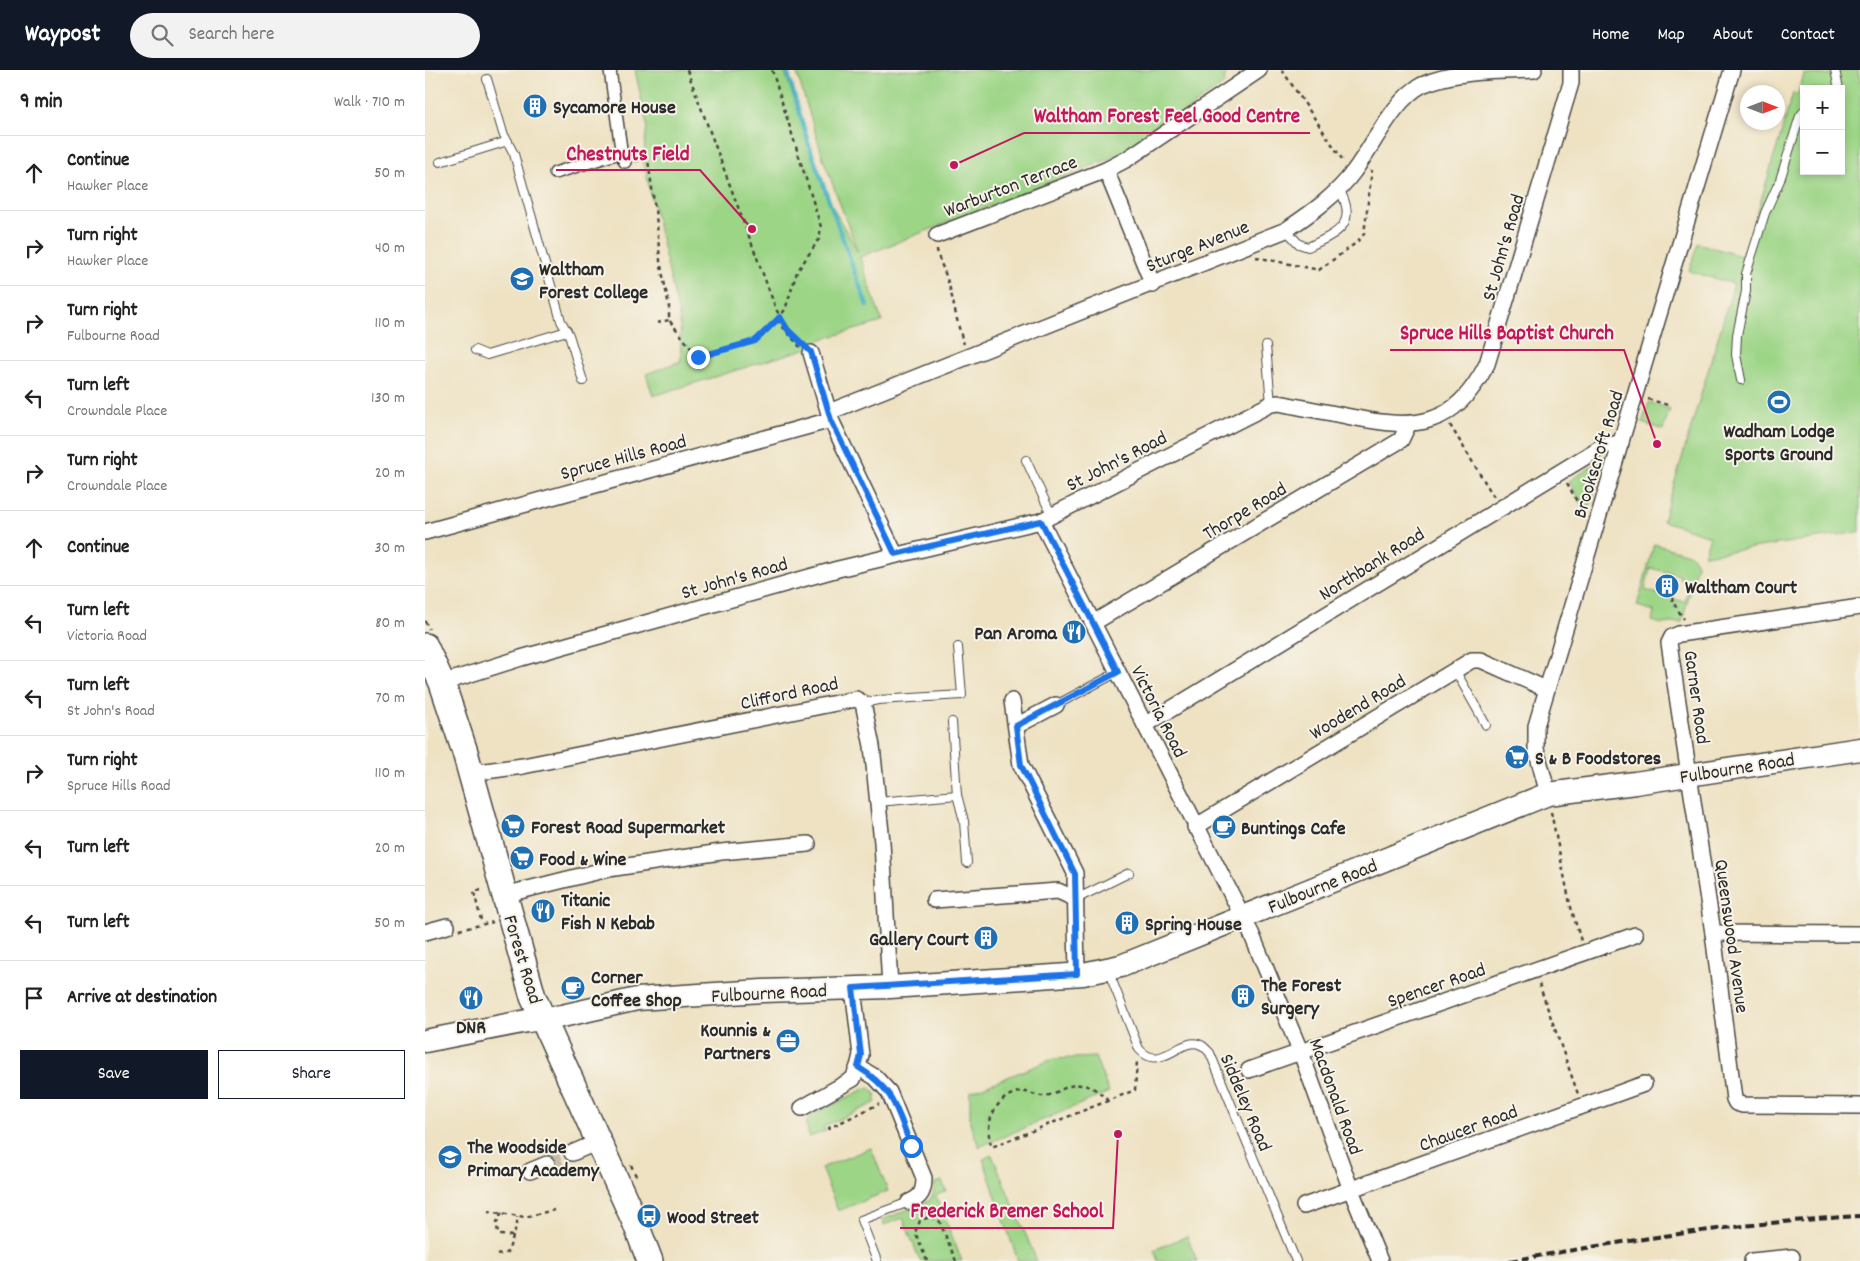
<!DOCTYPE html>
<html lang="en">
<head>
<meta charset="utf-8">
<style>
  :root { --surface:#fff; --page:#f2f2f2; --text:#222; --muted:#767676; --line:#e0e0e0; --accent:#111827 }
  body { margin:0; font-family:Dekko,sans-serif; background:var(--page); color:var(--text) }
  .controls { position:absolute; right:15px; top:15px; display:grid; overflow:hidden; border-radius:0px; box-shadow:0 2px 8px #0003 }
  .controls button { width:45px; height:45px; display:grid; place-items:center; padding:0; border:0; border-bottom:1px solid var(--line); background:var(--surface); color:var(--text); font:25px sans-serif }
  .compass { position:absolute; left:1315px; top:15px; width:45px; height:45px; border-radius:50%; background:var(--surface); box-shadow:0 2px 8px #0003; rotate:90deg }
  .stop { position:absolute; width:15px; height:15px; margin:-11px; border:4px solid #1a73e8; border-radius:50%; background:#fff }
  .stop.end { background:#1a73e8; border-color:#fff; box-shadow:0 1px 5px #0008 }
  .list { margin:0; padding:0; list-style:none }
  h2 { display:flex; justify-content:space-between; align-items:center; height:65px; margin:0; padding:0 20px; font-size:21px }
  h2 small { font-size:16px; font-weight:400; color:var(--muted) }
  .list li { display:grid; grid-template-columns:32px 1fr auto; gap:15px; align-items:center; box-sizing:border-box; height:75px; padding:0 20px; border-top:1px solid var(--line) }
  .list b { display:block; font-size:19px; white-space:nowrap }
  .list p { margin:0; font-size:16px; white-space:nowrap; color:var(--muted) }
  .list em { font-size:16px; font-style:normal; color:var(--muted) }
  .actions { display:flex; gap:10px; padding:15px 20px }
  .actions a { flex:1; padding:11px 0; border:1px solid var(--accent); border-radius:0px; text-align:center; font-size:18px; color:var(--accent) }
  .actions .main { background:var(--accent); color:#fff }
  .icon { flex:none; width:28px; height:28px; fill:none; stroke:currentColor; stroke-width:2; stroke-linecap:round; stroke-linejoin:round }
  .map { position:relative; flex:none; width:1435px; height:1191px; overflow:hidden }
  header { display:flex; align-items:center; gap:30px; box-sizing:border-box; height:70px; padding:0 25px; background:var(--accent); color:#fff }
  header strong { font-size:24px }
  nav { display:flex; gap:28px; margin-inline-start:auto; font-size:18px }
  .search { width:350px; height:45px; background:var(--page); display:flex; align-items:center; gap:12px; box-sizing:border-box; padding:0 18px; border-radius:28px; color:var(--muted); font-size:19px }
  main { display:flex }
  aside { flex:1; background:var(--surface) }
  .map>svg:first-child { display:block }
</style>
</head>
<body>
<header>
<strong>Waypost</strong>
<div class="search"><svg class="icon" aria-label="search" viewBox="0 0 24 24"><circle cx="10" cy="10" r="6"/><path d="M15 15l6 6"/></svg>Search here</div>
<nav><a>Home</a><a>Map</a><a>About</a><a>Contact</a></nav>
</header>
<main>
<aside>
<h2>9 min<small>Walk · 710 m</small></h2>
<ul class="list">
<li><svg class="icon" aria-label="ahead" viewBox="0 0 24 24"><path d="M12 20V5M6 11l6-6 6 6"/></svg><div><b>Continue</b><p>Hawker Place</p></div><em>50 m</em></li>
<li><svg class="icon" aria-label="right" viewBox="0 0 24 24"><path d="M7 20v-9h11M14 6l5 5-5 5"/></svg><div><b>Turn right</b><p>Hawker Place</p></div><em>40 m</em></li>
<li><svg class="icon" aria-label="right" viewBox="0 0 24 24"><path d="M7 20v-9h11M14 6l5 5-5 5"/></svg><div><b>Turn right</b><p>Fulbourne Road</p></div><em>110 m</em></li>
<li><svg class="icon" aria-label="left" viewBox="0 0 24 24"><path d="M17 20v-9H6M10 6l-5 5 5 5"/></svg><div><b>Turn left</b><p>Crowndale Place</p></div><em>130 m</em></li>
<li><svg class="icon" aria-label="right" viewBox="0 0 24 24"><path d="M7 20v-9h11M14 6l5 5-5 5"/></svg><div><b>Turn right</b><p>Crowndale Place</p></div><em>20 m</em></li>
<li><svg class="icon" aria-label="ahead" viewBox="0 0 24 24"><path d="M12 20V5M6 11l6-6 6 6"/></svg><div><b>Continue</b></div><em>30 m</em></li>
<li><svg class="icon" aria-label="left" viewBox="0 0 24 24"><path d="M17 20v-9H6M10 6l-5 5 5 5"/></svg><div><b>Turn left</b><p>Victoria Road</p></div><em>80 m</em></li>
<li><svg class="icon" aria-label="left" viewBox="0 0 24 24"><path d="M17 20v-9H6M10 6l-5 5 5 5"/></svg><div><b>Turn left</b><p>St John's Road</p></div><em>70 m</em></li>
<li><svg class="icon" aria-label="right" viewBox="0 0 24 24"><path d="M7 20v-9h11M14 6l5 5-5 5"/></svg><div><b>Turn right</b><p>Spruce Hills Road</p></div><em>110 m</em></li>
<li><svg class="icon" aria-label="left" viewBox="0 0 24 24"><path d="M17 20v-9H6M10 6l-5 5 5 5"/></svg><div><b>Turn left</b></div><em>20 m</em></li>
<li><svg class="icon" aria-label="left" viewBox="0 0 24 24"><path d="M17 20v-9H6M10 6l-5 5 5 5"/></svg><div><b>Turn left</b></div><em>50 m</em></li>
<li><svg class="icon" aria-label="arrive" viewBox="0 0 24 24"><path d="M6 21V4h12l-3 4 3 4H6"/></svg><div><b>Arrive at destination</b></div></li>
</ul>
<div class="actions"><a class="main">Save</a><a>Share</a></div>
</aside>
<div class="map">
<svg width="1435" height="1191" viewBox="0 0 1435 1191">
  <rect width="100%" height="100%" fill="#f7f3e8"/>
  <filter id="ink" filterUnits="userSpaceOnUse"><feTurbulence type="fractalNoise" baseFrequency=".02" numOctaves="2"/><feDisplacementMap in="SourceGraphic" scale="10" xChannelSelector="R" yChannelSelector="G"/><feConvolveMatrix kernelMatrix="1 2 1 2 8 2 1 2 1" color-interpolation-filters="sRGB"/></filter>
  <filter id="wash" filterUnits="userSpaceOnUse"><feTurbulence type="fractalNoise" baseFrequency=".0096" numOctaves="4" result="noise"/><feDisplacementMap in="SourceGraphic" scale="20" xChannelSelector="R" yChannelSelector="G"/><feGaussianBlur stdDeviation="1.12" result="paint"/><feColorMatrix in="noise" values="0 0 0 0 0 0 0 0 0 0 0 0 0 0 0 0 0 1.4 0 .05"/><feComposite in="paint" operator="in"/></filter>
  <g filter="url(#wash)">
    <rect width="100%" height="100%" fill="#eee2c3"/>
    <!-- green -->
    <g fill="#9dd587" stroke="#648059" fill-rule="evenodd">
      <path d="M210 0H359L404 131 433 182 399 91 371 0H801L799 14 714 73 679 91 435 187 457 252 394 270 383 278 228 326 221 304 256 291 255 250 218 91 222 55Z"/>
      <path d="M1426 0H1433L1435 11V462L1279 485 1285 466 1238 451 1309 214 1264 201 1273 173 1319 187 1368 23 1373 24 1379 4 1399 5ZM1379 19H1416V101H1379Z"/>
      <path d="M1224 332 1245 339 1238 360 1217 353Z"/>
      <path d="M1180 388 1162 444 1144 411Z"/>
      <path d="M1229 474 1267 485 1272 494 1257 552 1237 554 1227 551 1229 541 1212 536ZM1225 498 1255 505 1254 509 1264 512 1260 532 1220 520Z"/>
      <path d="M670 987 684 1022 554 1077 545 1053V1022L628 989Z"/>
      <path d="M441 1018H445L451 1024 450 1033 399 1056 400 1061 384 1067 381 1053 387 1045Z"/>
      <path d="M446 1078 463 1121 413 1141 396 1098Z"/>
      <path d="M567 1085 612 1191H593L558 1089Z"/>
      <path d="M517 1111 521 1121 511 1126 537 1191H495L478 1148 459 1155 457 1150 504 1131 508 1125 510 1113Z"/>
      <path d="M762 1166 772 1191H733L729 1180Z"/>
    </g>
    <g fill="none" stroke-linecap="round" stroke-linejoin="round">
      <!-- stream -->
      <path stroke="#48b4c4" stroke-width="4" d="M362 0 384 75 442 236"/>
    </g>
  </g>
  <g filter="url(#ink)">
    <g fill="none" stroke-linecap="round" stroke-linejoin="round">
      <!-- minor-tunnel -->
      <path stroke="#c7bda5" stroke-width="15" stroke-dasharray="15 8" stroke-linecap="butt" d="M122 1094 147 1083"/>
      <defs>
        <g id="service">
          <path d="M1410 0 1414 19"/>
          <path d="M62 9 78 63 89 84 136 251 144 265 158 311"/>
          <path d="M15 92 83 71"/>
          <path d="M861 160 874 174 883 177C913 163 934 154 914 119"/>
          <path d="M841 276 846 334"/>
          <path d="M50 280 62 285 142 261"/>
          <path d="M1316 310 1311 285 1312 265 1321 221V204L1340 143 1355 110 1375 46 1379 41"/>
          <path d="M601 390 627 446"/>
          <path d="M1030 600 1061 655"/>
          <path d="M438 633 453 630 537 625 533 577"/>
          <path d="M631 635 693 602"/>
          <path d="M527 652 532 725 539 751 542 793"/>
          <path d="M453 732 532 725"/>
          <path d="M651 829 704 803"/>
          <path d="M683 900 714 979C736 1004 756 965 776 975 779 976 782 980 785 983L871 1191"/>
          <path d="M452 1191 436 1150 484 1132"/>
        </g>
        <g id="pedestrian">
          <path d="M185 0 197 86 200 92"/>
          <path d="M130 103 197 82"/>
        </g>
        <g id="minor">
          <path d="M681 100 728 215"/>
          <path d="M512 165 681 100 702 89 834 0"/>
          <path d="M386 283 406 350 470 484"/>
          <path d="M404 342 861 160C886 143 911 126 929 101 948 76 969 29 997 15 1031 0 1072 2 1109 0"/>
          <path d="M616 451 826 863 876 983 926 1120 955 1191"/>
          <path d="M0 462 406 350"/>
          <path d="M1435 537 1254 564 1247 567 1244 573 1288 863 1309 1029 1311 1033 1318 1035 1435 1036"/>
          <path d="M668 553 976 370 983 355"/>
          <path d="M17 613 96 588 413 499 616 451 846 334 854 333C878 338 902 342 926 347 991 360 1029 358 1062 294L1146 13V0"/>
          <path d="M587 631 596 695 650 803 652 904"/>
          <path d="M720 655 1178 376 1196 373"/>
          <path d="M591 656 631 635"/>
          <path d="M46 703 98 696 431 629 438 633 447 676 457 772 465 917"/>
          <path d="M1123 724 1111 679V656L1307 0"/>
          <path d="M770 757 1047 590H1056L1121 619"/>
          <path d="M79 825 183 799 296 782 383 774"/>
          <path d="M509 830 633 821 651 829"/>
          <path d="M0 862 22 856"/>
          <path d="M1288 863 1435 864"/>
          <path d="M428 918 436 985 433 997 450 1007 464 1022 499 1108C499 1121 496 1128 484 1132"/>
          <path d="M824 1000 1210 865"/>
          <path d="M377 1038 428 1009 433 997"/>
          <path d="M147 1083 173 1072"/>
          <path d="M105 1101 122 1094"/>
          <path d="M879 1136 1219 1014"/>
          <path d="M1327 1191 1367 1187"/>
        </g>
        <path id="secondary" d="M0 971 102 951 137 946 212 929 337 921 465 917 658 904 696 896 1123 724 1210 713 1435 679"/>
        <path id="primary" d="M0 576 17 613 40 682 108 927 210 1152 225 1191"/>
      </defs>
      <!-- service casing -->
      <use href="#service" stroke="#484642" stroke-width="10"/>
      <!-- pedestrian casing -->
      <use href="#pedestrian" stroke="#484642" stroke-width="14"/>
      <!-- minor casing -->
      <use href="#minor" stroke="#484642" stroke-width="18"/>
      <!-- secondary casing -->
      <use href="#secondary" stroke="#484642" stroke-width="25"/>
      <!-- primary casing -->
      <use href="#primary" stroke="#484642" stroke-width="28"/>
      <!-- path -->
      <g stroke="#484642" stroke-width="2.5" stroke-dasharray="4 4" stroke-linecap="butt">
        <path d="M262 0 351 239 363 260 376 274"/>
        <path d="M857 0 919 92"/>
        <path d="M210 91 223 90 232 154 235 191 244 236V250L273 287 334 269 360 240 372 202 394 169 396 157 347 0"/>
        <path d="M512 179C513 190 519 198 522 209 529 230 531 252 539 274"/>
        <path d="M831 187 894 200 931 173 939 164 947 100"/>
        <path d="M352 250 375 277"/>
        <path d="M232 253 244 250"/>
        <path d="M1223 329 1246 336"/>
        <path d="M1025 355 1069 427"/>
        <path d="M1142 413 1160 446"/>
        <path d="M1248 527 1247 531 1259 549"/>
        <path d="M0 551 4 559"/>
        <path d="M1126 742 1145 834 1156 871"/>
        <path d="M56 820 49 822 57 854"/>
        <path d="M34 860 68 852"/>
        <path d="M1114 914 1153 1024"/>
        <path d="M683 1031C672 1018 659 1011 642 1017 634 1020 628 1025 620 1026 610 1027 603 1020 594 1022 569 1027 558 1056 567 1077L710 1020 712 991"/>
        <path d="M405 1060 404 1058 454 1034"/>
        <path d="M206 1095 212 1108"/>
        <path d="M63 1141 100 1147 129 1140"/>
        <path d="M77 1143C71 1150 70 1157 75 1165L88 1166"/>
        <path d="M72 1185 83 1182 92 1154V1146"/>
        <path d="M502 1191 490 1162 495 1151 504 1147 514 1150 531 1191"/>
      </g>
      <!-- service -->
      <use href="#service" stroke="#fff" stroke-width="8"/>
      <!-- pedestrian -->
      <use href="#pedestrian" stroke="#fff" stroke-width="11"/>
      <!-- minor -->
      <use href="#minor" stroke="#fff" stroke-width="15"/>
      <!-- secondary -->
      <use href="#secondary" stroke="#fff" stroke-width="22"/>
      <!-- primary -->
      <use href="#primary" stroke="#fff" stroke-width="25"/>
      <!-- rail -->
      <path stroke="#2b2b2b" stroke-width="4" stroke-dasharray="8 4" stroke-linecap="butt" d="M1085 1191C1201 1170 1317 1153 1435 1146"/>
    </g>
  </g>
  <g fill="none" stroke-linecap="round" stroke-linejoin="round" filter="url(#ink)">
    <!-- route -->
    <path stroke="#1a73e8" stroke-width="6" d="M273 287 330 271 355 247 363 260 386 282 406 350 470 484 616 451 693 602 591 656 596 695 650 804 652 904 428 918 436 985 433 997C470 1020 471 1038 486 1076"/>
  </g>
  <!-- icons -->
  <defs>
    <symbol id="building-disc" viewBox="-11 -11 22 22"><circle r="9.5" fill="#1f6fb2" stroke="#f7f3e8"/><path d="M-4-6H4V6H1V3H-1V6H-4ZM-2.5-4.3h1.7v1.8h-1.7ZM.8-4.3h1.7v1.8H.8ZM-2.5-1h1.7V.8h-1.7ZM.8-1h1.7V.8H.8Z" fill="#fff"/></symbol>
    <symbol id="university-disc" viewBox="-11 -11 22 22"><circle r="9.5" fill="#1f6fb2" stroke="#f7f3e8"/><path d="M0-5L7-2L0 1L-7-2ZM-4 1L0 2.5L4 1V4Q0 6-4 4Z" fill="#fff"/></symbol>
    <symbol id="stadium-disc" viewBox="-11 -11 22 22"><circle r="9.5" fill="#1f6fb2" stroke="#f7f3e8"/><path d="M0-5a6.5 5 0 1 0 0 10a6.5 5 0 1 0 0-10ZM-3.5-1.8h7v3.6h-7Z" fill="#fff"/></symbol>
    <symbol id="restaurant-disc" viewBox="-11 -11 22 22"><circle r="9.5" fill="#1f6fb2" stroke="#f7f3e8"/><path d="M-5-6h1v4h1v-4h1v4h1v-4h1v5L-1.5 .5V6h-2V.5L-5-1ZM5-6V6H3V1.5H1.5Q1.5-4 5-6Z" fill="#fff"/></symbol>
    <symbol id="supermarket-disc" viewBox="-11 -11 22 22"><circle r="9.5" fill="#1f6fb2" stroke="#f7f3e8"/><path d="M-6-5.5h2.5l.6 2H6L4.5 2H-2.5L-4.4-4H-6ZM-1.5 3.2a1.3 1.3 0 1 0 .1 0ZM3 3.2a1.3 1.3 0 1 0 .1 0Z" fill="#fff"/></symbol>
    <symbol id="cafe-disc" viewBox="-11 -11 22 22"><circle r="9.5" fill="#1f6fb2" stroke="#f7f3e8"/><path d="M-5.5-4.5H6V0H3Q3 3.5 0 3.5H-2.5Q-5.5 3.5-5.5 0ZM3-3.2v2h1.7v-2ZM-6 4.5H4V6H-6Z" fill="#fff"/></symbol>
    <symbol id="office-disc" viewBox="-11 -11 22 22"><circle r="9.5" fill="#1f6fb2" stroke="#f7f3e8"/><path d="M-6-3h4V-5.5h4V-3h4V5H-6ZM-1-4.5V-3h2v-1.5ZM-6 0V1H6V0Z" fill="#fff"/></symbol>
    <symbol id="school-disc" viewBox="-11 -11 22 22"><circle r="9.5" fill="#1f6fb2" stroke="#f7f3e8"/><path d="M0-5L7-2L0 1L-7-2ZM-4 1L0 2.5L4 1V4Q0 6-4 4Z" fill="#fff"/></symbol>
    <symbol id="bus-disc" viewBox="-11 -11 22 22"><circle r="9.5" fill="#1f6fb2" stroke="#f7f3e8"/><path d="M-5-6H5V4H4V6H2V4H-2V6H-4V4H-5ZM-3.5-4V0h7V-4ZM-3.5 1.2v1.5H-2V1.2ZM2 1.2v1.5H3.5V1.2Z" fill="#fff"/></symbol>
  </defs>
  <g fill-rule="evenodd">
    <use href="#building-disc" x="96" y="22" width="28" height="28"/>
    <use href="#university-disc" x="83" y="195" width="28" height="28"/>
    <use href="#stadium-disc" x="1340" y="318" width="28" height="28"/>
    <use href="#building-disc" x="1228" y="502" width="28" height="28"/>
    <use href="#restaurant-disc" x="635" y="548" width="28" height="28"/>
    <use href="#supermarket-disc" x="1078" y="673" width="28" height="28"/>
    <use href="#supermarket-disc" x="74" y="742" width="28" height="28"/>
    <use href="#cafe-disc" x="785" y="743" width="28" height="28"/>
    <use href="#supermarket-disc" x="83" y="774" width="28" height="28"/>
    <use href="#restaurant-disc" x="104" y="827" width="28" height="28"/>
    <use href="#building-disc" x="688" y="839" width="28" height="28"/>
    <use href="#building-disc" x="547" y="854" width="28" height="28"/>
    <use href="#cafe-disc" x="134" y="904" width="28" height="28"/>
    <use href="#building-disc" x="804" y="912" width="28" height="28"/>
    <use href="#restaurant-disc" x="32" y="914" width="28" height="28"/>
    <use href="#office-disc" x="349" y="957" width="28" height="28"/>
    <use href="#school-disc" x="11" y="1073" width="28" height="28"/>
    <use href="#bus-disc" x="210" y="1132" width="28" height="28"/>
  </g>
  <g text-anchor="middle" stroke-width="4" stroke-linejoin="round" paint-order="stroke">
    <!-- poi labels -->
    <g font-size="20" font-weight="bold" fill="#2b2b2b" stroke="#f7f3e8" text-anchor="start">
      <text x="128" y="43">Sycamore House</text>
      <text x="114" y="205">Waltham<tspan x="114" dy="23">Forest College</tspan></text>
      <text x="1354" y="367" text-anchor="middle">Wadham Lodge<tspan x="1354" dy="23">Sports Ground</tspan></text>
      <text x="1260" y="523">Waltham Court</text>
      <text x="632" y="569" text-anchor="end">Pan Aroma</text>
      <text x="1110" y="694">S &amp; B Foodstores</text>
      <text x="106" y="763">Forest Road Supermarket</text>
      <text x="816" y="764">Buntings Cafe</text>
      <text x="114" y="795">Food &amp; Wine</text>
      <text x="136" y="836">Titanic<tspan x="136" dy="23">Fish N Kebab</tspan></text>
      <text x="720" y="860">Spring House</text>
      <text x="544" y="875" text-anchor="end">Gallery Court</text>
      <text x="166" y="913">Corner<tspan x="166" dy="23">Coffee Shop</tspan></text>
      <text x="836" y="921">The Forest<tspan x="836" dy="23">Surgery</tspan></text>
      <text x="46" y="963" text-anchor="middle">DNR</text>
      <text x="346" y="966" text-anchor="end">Kounnis &amp;<tspan x="346" dy="23">Partners</tspan></text>
      <text x="42" y="1083">The Woodside<tspan x="42" dy="23">Primary Academy</tspan></text>
      <text x="242" y="1153">Wood Street</text>
    </g>
    <!-- street labels -->
    <g font-size="20" fill="#2b2b2b" stroke="#f7f3e8">
      <text transform="translate(585 115) rotate(-21)" y="7">Warburton Terrace</text>
      <text transform="translate(772 175) rotate(-22)" y="7">Sturge Avenue</text>
      <text transform="translate(1077 177) rotate(-74)" y="7">St John's Road</text>
      <text transform="translate(1172 384) rotate(-73)" y="7">Brookscroft Road</text>
      <text transform="translate(198 386) rotate(-15)" y="7">Spruce Hills Road</text>
      <text transform="translate(691 390) rotate(-27)" y="7">St John's Road</text>
      <text transform="translate(819 440) rotate(-31)" y="7">Thorpe Road</text>
      <text transform="translate(946 493) rotate(-32)" y="7">Northbank Road</text>
      <text transform="translate(309 507) rotate(-16)" y="7">St John's Road</text>
      <text transform="translate(364 622) rotate(-12)" y="7">Clifford Road</text>
      <text transform="translate(1273 627) rotate(82)" y="7">Garner Road</text>
      <text transform="translate(932 636) rotate(-31)" y="7">Woodend Road</text>
      <text transform="translate(735 641) rotate(63)" y="7">Victoria Road</text>
      <text transform="translate(1312 697) rotate(-9)" y="7">Fulbourne Road</text>
      <text transform="translate(897 815) rotate(-22)" y="7">Fulbourne Road</text>
      <text transform="translate(1308 866) rotate(82)" y="7">Queenswood Avenue</text>
      <text transform="translate(99 889) rotate(73)" y="7">Forest Road</text>
      <text transform="translate(1011 914) rotate(-19)" y="7">Spencer Road</text>
      <text transform="translate(344 922) rotate(-3)" y="7">Fulbourne Road</text>
      <text transform="translate(912 1026) rotate(70)" y="7">Macdonald Road</text>
      <text transform="translate(822 1032) rotate(67)" y="7">Siddeley Road</text>
      <text transform="translate(1043 1057) rotate(-20)" y="7">Chaucer Road</text>
    </g>
  </g>
  <!-- callouts -->
  <path fill="none" stroke="#c2185b" stroke-width="2" d="M529 95L599 63H885M327 159L275 100H131M1232 374L1199 280H965M693 1064L688 1158H475"/>
  <g fill="#c2185b" stroke="#f7f3e8" stroke-width="2">
    <circle cx="529" cy="95" r="5"/>
    <circle cx="327" cy="159" r="5"/>
    <circle cx="1232" cy="374" r="5"/>
    <circle cx="693" cy="1064" r="5"/>
  </g>
  <g font-size="21" text-anchor="middle" font-weight="bold" fill="#c2185b" stroke="#f7f3e8" stroke-width="4" stroke-linejoin="round" paint-order="stroke">
    <text x="742" y="52">Waltham Forest Feel Good Centre</text>
    <text x="203" y="90">Chestnuts Field</text>
    <text x="1082" y="269">Spruce Hills Baptist Church</text>
    <text x="582" y="1147">Frederick Bremer School</text>
  </g>
</svg>
<div class="controls">
<button>+</button>
<button>−</button>
</div>
<svg class="compass" viewBox="-18 -18 36 36"><path d="M0-13l5 13h-10z" fill="#e53935"/><path d="M0 13l5-13h-10z" fill="#767676"/></svg>
<div class="stop" style="left:486px;top:1076px"></div>
<div class="stop end" style="left:273px;top:287px"></div>
</div>
</main>
</body>
</html>
